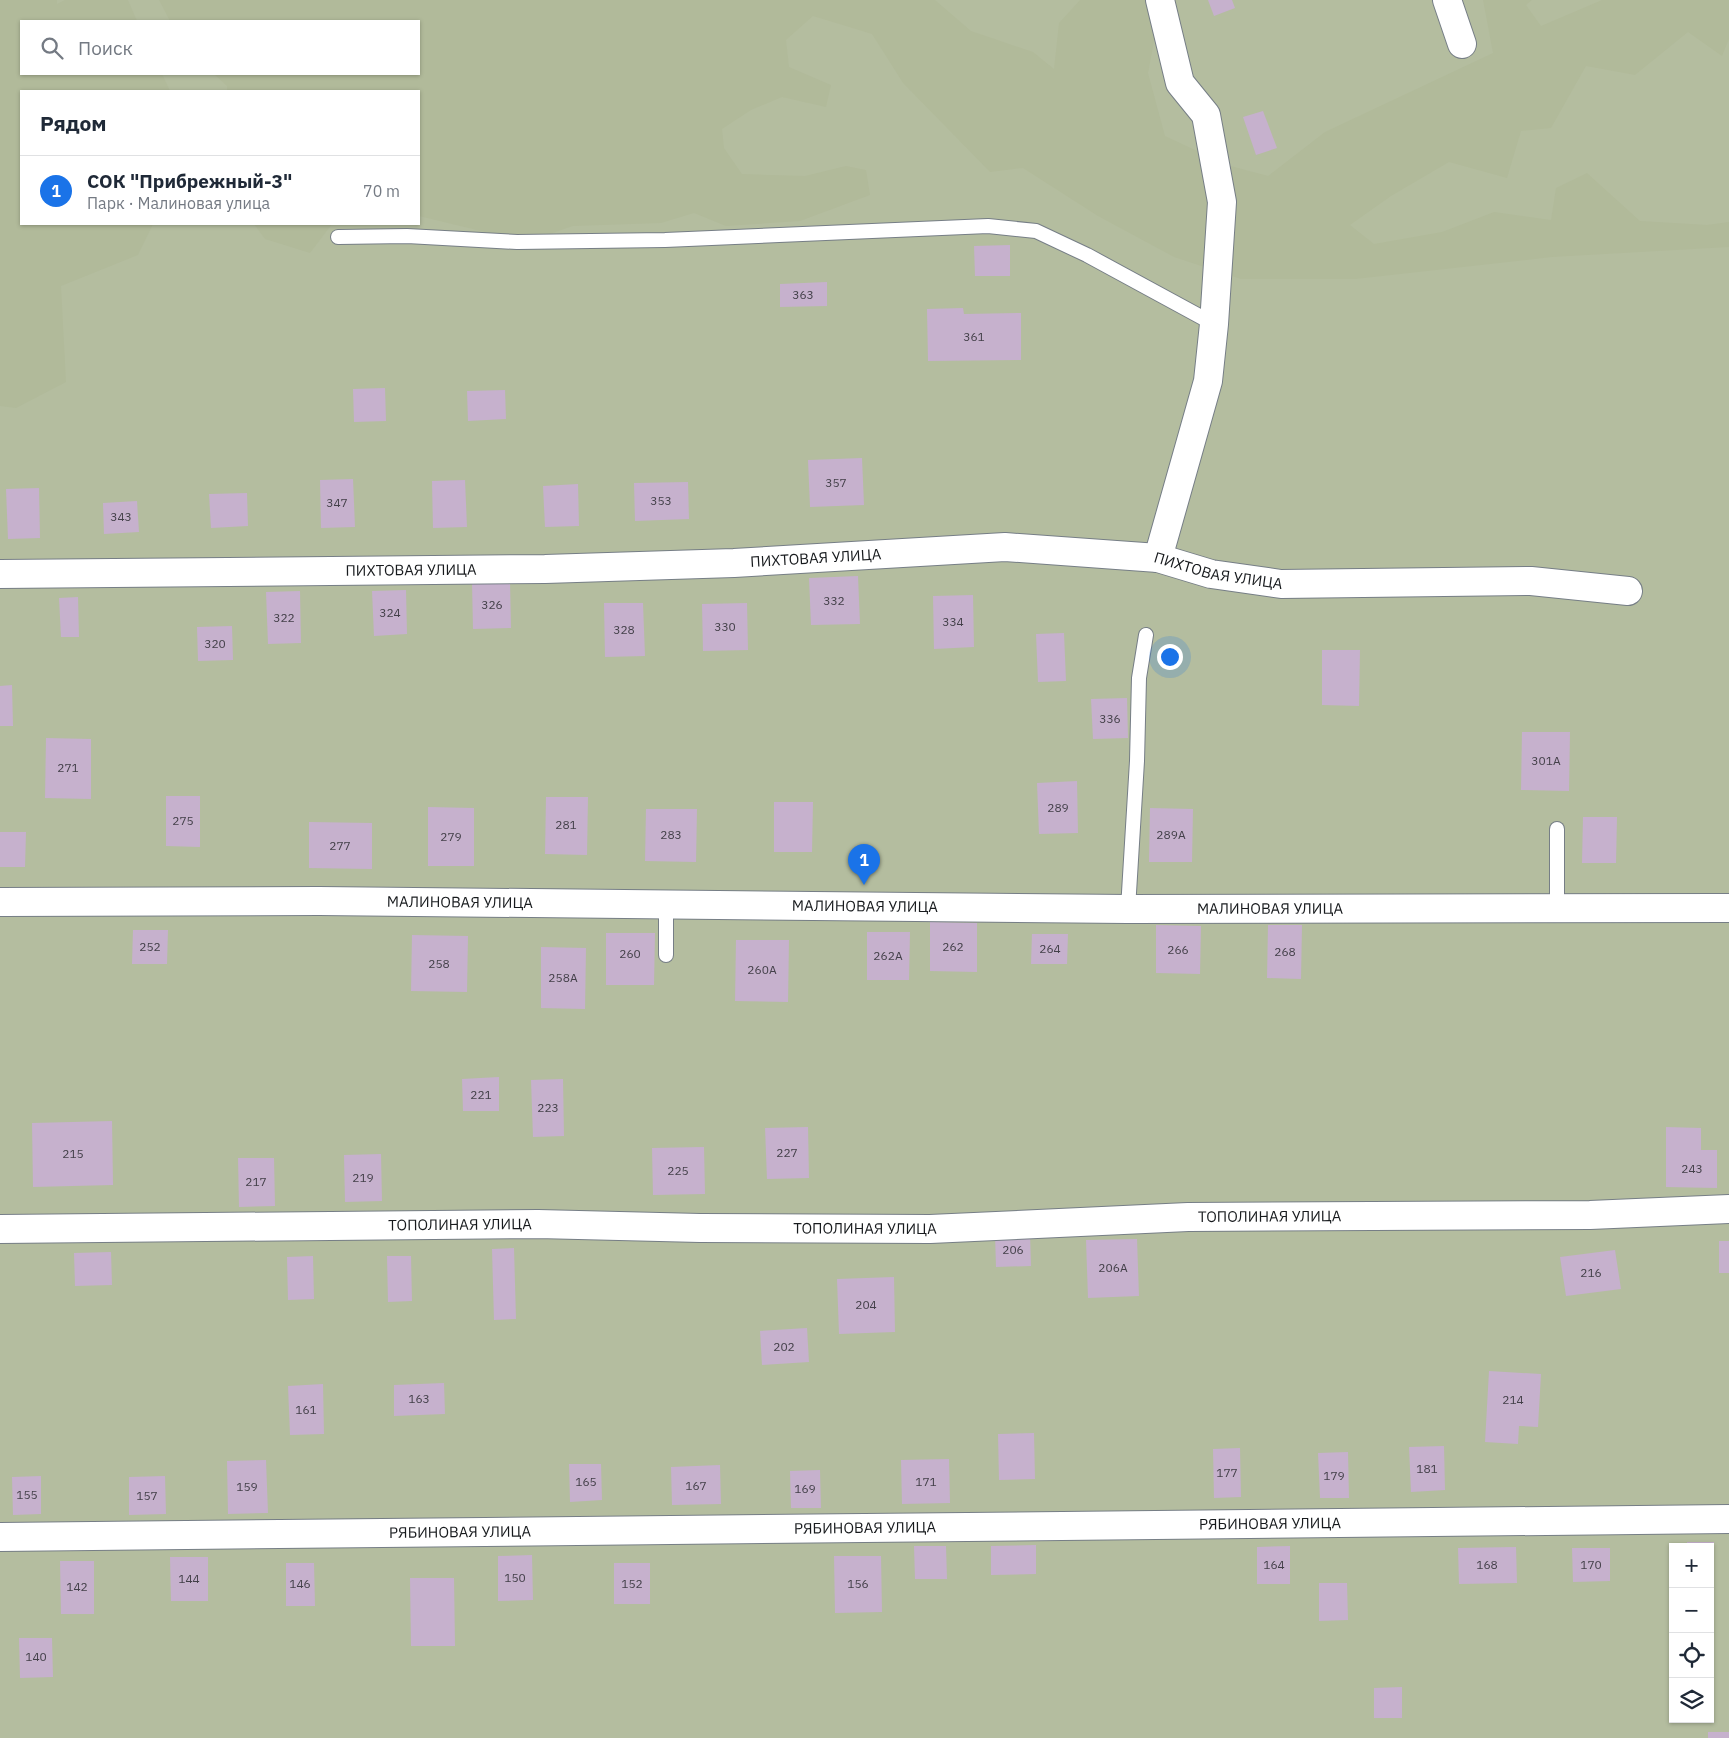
<!DOCTYPE html>
<html lang="ru">
<head>
<meta charset="utf-8">
<style>
  :root { --surface:#fff; --page:#f2f2f3; --text:#1f2937; --muted:#747a83; --line:#e0e1e3; --accent:#1a73e8 }
  body { margin:0; font-family:"IBM Plex Sans",sans-serif; background:var(--page); color:var(--text) }
  .controls { position:absolute; right:15px; bottom:15px; display:grid; overflow:hidden; border-radius:0px; box-shadow:0 1px 4px #0004 }
  .controls button { width:45px; height:45px; display:grid; place-items:center; padding:0; border:0; border-bottom:1px solid var(--line); background:var(--surface); color:var(--text); font:25px sans-serif }
  .you { position:absolute; left:1169px; top:656px; width:18px; height:18px; margin:-12px; border:4px solid #fff; border-radius:50%; background:#1a73e8; box-shadow:0 0 0 8px #1a73e833 }
  .badge { display:grid; place-items:center; width:32px; height:32px; border-radius:50%; background:var(--accent); color:#fff; font-size:16px; font-weight:700 }
  .pin { position:absolute; translate:-50% -41px; filter:drop-shadow(0 1px 2px #0008) }
  .pin::after { content:''; position:absolute; top:26px; width:18px; height:15px; background:inherit; clip-path:polygon(0 0,100% 0,50% 100%) }
  .list { margin:0; padding:0; list-style:none }
  h2 { display:flex; justify-content:space-between; align-items:center; height:65px; margin:0; padding:0 20px; font-size:21px }
  h2 small { font-size:16px; font-weight:400; color:var(--muted) }
  .list li { display:grid; grid-template-columns:32px 1fr auto; gap:15px; align-items:center; box-sizing:border-box; height:70px; padding:0 20px; border-top:1px solid var(--line) }
  .list b { display:block; font-size:19px; white-space:nowrap }
  .list p { margin:0; font-size:16px; white-space:nowrap; color:var(--muted) }
  .list em { font-size:16px; font-style:normal; color:var(--muted) }
  .icon { flex:none; width:28px; height:28px; fill:none; stroke:currentColor; stroke-width:2; stroke-linecap:round; stroke-linejoin:round }
  .map { position:relative; flex:none; width:1729px; height:1738px; overflow:hidden }
  .search { position:absolute; background:var(--surface); box-shadow:0 1px 4px #0004; left:20px; top:20px; width:400px; height:55px; display:flex; align-items:center; gap:12px; box-sizing:border-box; padding:0 18px; border-radius:0px; color:var(--muted); font-size:19px }
  .panel { position:absolute; background:var(--surface); box-shadow:0 1px 4px #0004; left:20px; top:90px; width:400px; height:135px; border-radius:0px }
  .map>svg:first-child { display:block }
</style>
</head>
<body>
<div class="map">
<svg width="1729" height="1738" viewBox="0 0 1729 1738">
  <rect width="100%" height="100%" fill="#dce5ee"/>
  <!-- green -->
  <path fill="#b4bd9f" fill-rule="evenodd" d="M0 0H1729V1738H0ZM21 21H419V74H21ZM21 91H419V224H21ZM1673 1547H1710V1719H1673Z"/>
  <!-- forest -->
  <g fill="#b1ba9a">
    <path d="M0 0H57V4L65 0H128L137 21H21V74H162L170 91H21V224H153L138 255 61 286 66 382 16 408 0 406Z"/>
    <path d="M159 0H935L971 31 1033 52 1054 69 1059 23 1080 0H1151L1157 25 1148 73 1165 136 1227 165 1268 176 1325 132 1493 53 1483 0H1532L1526 5 1541 26 1602 0H1729V39L1722 56 1688 32 1635 75 1586 66 1551 128 1521 131 1507 178 1449 162 1391 196 1350 225 1374 244 1442 232 1494 212 1551 220 1556 188 1587 173 1640 221 1707 225 1729 222V247L1552 257 1355 279H1241L1174 257 1098 216 1023 168 990 172 903 83 872 34 813 16 786 40 789 67 831 85 826 107 782 97 751 110 722 129 724 148 742 174 805 176 846 166 866 170 870 195 800 221 726 226 694 213 661 223 573 226 526 242 419 216V91H227V86L214 74H419V21H170Z"/>
    <path d="M254 224H332L310 253 265 239Z"/>
  </g>
  <!-- building -->
  <g fill="#c6b1cd">
    <path d="M1208 0H1232L1235 8 1214 16Z"/>
    <path d="M1263 111 1277 148 1256 155 1243 117Z"/>
    <path d="M1010 245V276H975L974 246Z"/>
    <path d="M827 282V306L780 307V284Z"/>
    <path d="M963 308 964 314 1021 313V360L928 361 927 309Z"/>
    <path d="M385 388 386 421 354 422 353 389Z"/>
    <path d="M505 390 506 419 468 421 467 391Z"/>
    <path d="M862 458 864 505 810 507 808 460Z"/>
    <path d="M353 479 355 527 321 528 320 480Z"/>
    <path d="M465 480 467 527 433 528 432 481Z"/>
    <path d="M688 482 689 519 635 521 634 483Z"/>
    <path d="M578 484 579 526 545 527 543 486Z"/>
    <path d="M39 488 40 538 8 539 6 489Z"/>
    <path d="M247 493 248 526 211 528 209 494Z"/>
    <path d="M137 501 139 532 104 534 103 503Z"/>
    <path d="M858 576 860 624 811 625 809 578Z"/>
    <path d="M510 581 511 628 473 629 472 582Z"/>
    <path d="M406 590 407 634 374 636 372 591Z"/>
    <path d="M300 591 301 643 268 644 266 592Z"/>
    <path d="M973 595 974 647 934 649 933 596Z"/>
    <path d="M78 597 79 637H61L59 598Z"/>
    <path d="M604 603H643L645 656 605 657Z"/>
    <path d="M747 603 748 650 703 651 702 604Z"/>
    <path d="M232 626 233 660 198 661 197 627Z"/>
    <path d="M1064 633 1066 681 1038 682 1036 634Z"/>
    <path d="M1322 650H1360L1359 706 1322 705Z"/>
    <path d="M12 685 13 726H0V686Z"/>
    <path d="M1127 698 1128 738 1093 739 1091 699Z"/>
    <path d="M1522 732H1570L1569 791 1521 790Z"/>
    <path d="M46 738 91 739V799L45 798Z"/>
    <path d="M1077 781 1078 833 1039 834 1037 783Z"/>
    <path d="M166 796H200V847L166 846Z"/>
    <path d="M546 797H588L587 855 545 854Z"/>
    <path d="M774 802H813L812 852H774Z"/>
    <path d="M428 807 474 808V866H428Z"/>
    <path d="M1150 808 1193 809 1192 862H1149Z"/>
    <path d="M646 809H697L696 862 645 861Z"/>
    <path d="M1583 817H1617L1616 863H1582Z"/>
    <path d="M309 822 372 823V869L309 868Z"/>
    <path d="M0 832H26L25 867H0Z"/>
    <path d="M930 922 977 923V972L930 971Z"/>
    <path d="M1156 925 1201 926 1200 974 1156 973Z"/>
    <path d="M1268 925H1302L1301 979 1267 978Z"/>
    <path d="M133 930H168L167 964H132Z"/>
    <path d="M867 932H910L909 980H867Z"/>
    <path d="M606 933H655L654 985H606Z"/>
    <path d="M1032 934H1068L1067 964H1031Z"/>
    <path d="M412 935 468 936 467 992 411 991Z"/>
    <path d="M736 940H789L788 1002 735 1001Z"/>
    <path d="M541 947 586 948 585 1009 541 1008Z"/>
    <path d="M499 1077V1111H463L462 1079Z"/>
    <path d="M563 1079 564 1136 533 1137 531 1080Z"/>
    <path d="M112 1121 113 1185 33 1187 32 1123Z"/>
    <path d="M808 1127 809 1178 767 1179 765 1128Z"/>
    <path d="M1666 1127 1701 1128V1150H1717V1188L1666 1187Z"/>
    <path d="M704 1147 705 1194 653 1195 652 1148Z"/>
    <path d="M381 1154 382 1201 345 1202 344 1155Z"/>
    <path d="M238 1158H274L275 1206 239 1207Z"/>
    <path d="M1030 1234 1031 1266 996 1267 995 1235Z"/>
    <path d="M1137 1239 1139 1296 1088 1298 1086 1240Z"/>
    <rect x="1719" y="1241" width="10" height="32"/>
    <path d="M514 1248 516 1319 494 1320 492 1249Z"/>
    <path d="M1615 1250 1621 1289 1566 1296 1560 1257Z"/>
    <path d="M111 1252 112 1285 75 1286 74 1253Z"/>
    <path d="M313 1256 314 1299 288 1300 287 1257Z"/>
    <path d="M387 1256H411L412 1301 388 1302Z"/>
    <path d="M894 1277 895 1332 839 1334 837 1279Z"/>
    <path d="M807 1328 809 1362 762 1365 760 1331Z"/>
    <path d="M1489 1371 1541 1374 1538 1427 1519 1426 1518 1444 1485 1442Z"/>
    <path d="M444 1383 445 1414 394 1416V1385Z"/>
    <path d="M323 1384 324 1434 290 1435 288 1386Z"/>
    <path d="M1034 1433 1035 1479 999 1480 998 1434Z"/>
    <path d="M1444 1446 1445 1490 1411 1492 1409 1447Z"/>
    <path d="M1240 1448 1241 1497 1214 1498 1213 1449Z"/>
    <path d="M1348 1452 1349 1498H1320L1318 1453Z"/>
    <path d="M949 1459 950 1503 902 1504 901 1460Z"/>
    <path d="M266 1460 268 1513 228 1514 227 1461Z"/>
    <path d="M569 1464H601L602 1500 570 1502Z"/>
    <path d="M720 1465 721 1504 672 1505 671 1467Z"/>
    <path d="M820 1470 821 1508H791L790 1471Z"/>
    <path d="M41 1476V1514L13 1515 12 1477Z"/>
    <path d="M165 1476 166 1514 129 1515V1477Z"/>
    <path d="M1687 1542H1714V1581H1710V1547H1687Z"/>
    <path d="M1036 1545V1574L991 1575V1546Z"/>
    <path d="M914 1546H946L947 1579H915Z"/>
    <path d="M1290 1546V1584H1257V1547Z"/>
    <path d="M1516 1547 1517 1583 1459 1584 1458 1548Z"/>
    <path d="M1572 1548H1610V1581L1573 1582Z"/>
    <path d="M532 1555 533 1600 498 1601V1556Z"/>
    <path d="M834 1556H881L882 1612 835 1613Z"/>
    <path d="M170 1557H208V1601H171Z"/>
    <path d="M60 1561H94V1614H61Z"/>
    <path d="M286 1563H314L315 1606H286Z"/>
    <rect x="614" y="1563" width="36" height="41"/>
    <path d="M410 1578H454L455 1646H411Z"/>
    <path d="M1319 1583H1347L1348 1620 1319 1621Z"/>
    <path d="M19 1638H52L53 1677 20 1678Z"/>
    <path d="M1402 1687V1718H1374V1688Z"/>
    <rect x="1708" y="1732" width="21" height="6"/>
  </g>
  <g fill="none" stroke-linecap="round" stroke-linejoin="round">
    <defs>
      <g id="lane">
        <path d="M338 237 407 236 517 242 665 240 988 226 1036 231 1087 255 1214 324"/>
        <path d="M1557 908V829"/>
        <path d="M1128 909 1137 761 1139 678 1146 635"/>
        <path d="M666 955V905"/>
      </g>
      <g id="street">
        <path d="M1447 0 1462 44"/>
        <path d="M1158 558 1208 381 1214 324 1222 202 1206 115 1180 83 1160 0"/>
        <path id="s1" d="M0 574 545 569 734 563 1005 547 1158 558 1211 574 1281 584 1531 581 1628 591"/>
        <path id="s2" d="M0 902 319 901 1128 909 1729 908"/>
        <path id="s3" d="M0 1229 538 1224 700 1228 930 1229 1188 1217 1590 1215 1729 1209"/>
        <path id="s4" d="M0 1537 1729 1519"/>
      </g>
    </defs>
    <!-- lane casing -->
    <use href="#lane" stroke="#767e86" stroke-width="16"/>
    <!-- street casing -->
    <use href="#street" stroke="#767e86" stroke-width="30"/>
    <!-- lane -->
    <use href="#lane" stroke="#fff" stroke-width="14"/>
    <!-- street -->
    <use href="#street" stroke="#fff" stroke-width="28"/>
  </g>
  <g text-anchor="middle" stroke-width="4.5" stroke-linejoin="round" paint-order="stroke">
    <!-- number labels -->
    <g font-size="12" fill="#434049">
      <text x="803" y="299">363</text>
      <text x="974" y="341">361</text>
      <text x="836" y="487">357</text>
      <text x="661" y="505">353</text>
      <text x="337" y="507">347</text>
      <text x="121" y="521">343</text>
      <text x="834" y="605">332</text>
      <text x="492" y="609">326</text>
      <text x="390" y="617">324</text>
      <text x="284" y="622">322</text>
      <text x="953" y="626">334</text>
      <text x="725" y="631">330</text>
      <text x="624" y="634">328</text>
      <text x="215" y="648">320</text>
      <text x="1110" y="723">336</text>
      <text x="1546" y="765">301А</text>
      <text x="68" y="772">271</text>
      <text x="1058" y="812">289</text>
      <text x="183" y="825">275</text>
      <text x="566" y="829">281</text>
      <text x="671" y="839">283</text>
      <text x="1171" y="839">289А</text>
      <text x="451" y="841">279</text>
      <text x="340" y="850">277</text>
      <text x="150" y="951">252</text>
      <text x="953" y="951">262</text>
      <text x="1050" y="953">264</text>
      <text x="1178" y="954">266</text>
      <text x="1285" y="956">268</text>
      <text x="630" y="958">260</text>
      <text x="888" y="960">262А</text>
      <text x="439" y="968">258</text>
      <text x="762" y="974">260А</text>
      <text x="563" y="982">258А</text>
      <text x="481" y="1099">221</text>
      <text x="548" y="1112">223</text>
      <text x="787" y="1157">227</text>
      <text x="73" y="1158">215</text>
      <text x="1692" y="1173">243</text>
      <text x="678" y="1175">225</text>
      <text x="363" y="1182">219</text>
      <text x="256" y="1186">217</text>
      <text x="1013" y="1254">206</text>
      <text x="1113" y="1272">206А</text>
      <text x="1591" y="1277">216</text>
      <text x="866" y="1309">204</text>
      <text x="784" y="1351">202</text>
      <text x="419" y="1403">163</text>
      <text x="1513" y="1404">214</text>
      <text x="306" y="1414">161</text>
      <text x="1427" y="1473">181</text>
      <text x="1227" y="1477">177</text>
      <text x="1334" y="1480">179</text>
      <text x="586" y="1486">165</text>
      <text x="926" y="1486">171</text>
      <text x="696" y="1490">167</text>
      <text x="247" y="1491">159</text>
      <text x="805" y="1493">169</text>
      <text x="27" y="1499">155</text>
      <text x="147" y="1500">157</text>
      <text x="1274" y="1569">164</text>
      <text x="1487" y="1569">168</text>
      <text x="1591" y="1569">170</text>
      <text x="515" y="1582">150</text>
      <text x="189" y="1583">144</text>
      <text x="300" y="1588">146</text>
      <text x="632" y="1588">152</text>
      <text x="858" y="1588">156</text>
      <text x="77" y="1591">142</text>
      <text x="36" y="1661">140</text>
    </g>
    <!-- street labels -->
    <g font-size="15" fill="#171a1d" stroke="#fff">
      <text dy="5" stroke="none"><textPath href="#s1" startOffset="816">ПИХТОВАЯ УЛИЦА</textPath></text>
      <text dy="5" stroke="none"><textPath href="#s1" startOffset="411">ПИХТОВАЯ УЛИЦА</textPath></text>
      <text dy="5" stroke="none"><textPath href="#s1" startOffset="1221">ПИХТОВАЯ УЛИЦА</textPath></text>
      <text dy="5" stroke="none"><textPath href="#s2" startOffset="460">МАЛИНОВАЯ УЛИЦА</textPath></text>
      <text dy="5" stroke="none"><textPath href="#s2" startOffset="865">МАЛИНОВАЯ УЛИЦА</textPath></text>
      <text dy="5" stroke="none"><textPath href="#s2" startOffset="1270">МАЛИНОВАЯ УЛИЦА</textPath></text>
      <text dy="5" stroke="none"><textPath href="#s3" startOffset="1270">ТОПОЛИНАЯ УЛИЦА</textPath></text>
      <text dy="5" stroke="none"><textPath href="#s3" startOffset="460">ТОПОЛИНАЯ УЛИЦА</textPath></text>
      <text dy="5" stroke="none"><textPath href="#s3" startOffset="865">ТОПОЛИНАЯ УЛИЦА</textPath></text>
      <text dy="5" stroke="none"><textPath href="#s4" startOffset="1270">РЯБИНОВАЯ УЛИЦА</textPath></text>
      <text dy="5" stroke="none"><textPath href="#s4" startOffset="865">РЯБИНОВАЯ УЛИЦА</textPath></text>
      <text dy="5" stroke="none"><textPath href="#s4" startOffset="460">РЯБИНОВАЯ УЛИЦА</textPath></text>
    </g>
  </g>
</svg>
<div class="controls">
<button>+</button>
<button>−</button>
<button><svg class="icon" aria-label="locate" viewBox="0 0 24 24"><circle cx="12" cy="12" r="6"/><path d="M12 2v4M12 18v4M2 12h4M18 12h4"/></svg></button>
<button><svg class="icon" aria-label="layers" viewBox="0 0 24 24"><path d="M12 4l9 5-9 5-9-5zM3 14l9 5 9-5"/></svg></button>
</div>
<div class="you"></div>
<div class="pin badge" style="left:864px;top:885px">1</div>
<div class="search"><svg class="icon" aria-label="search" viewBox="0 0 24 24"><circle cx="10" cy="10" r="6"/><path d="M15 15l6 6"/></svg>Поиск</div>
<section class="panel">
<h2>Рядом<small></small></h2>
<ul class="list">
<li><span class="badge">1</span><div><b>СОК &quot;Прибрежный-3&quot;</b><p>Парк · Малиновая улица</p></div><em>70 m</em></li>
</ul>
</section>
</div>
</body>
</html>
